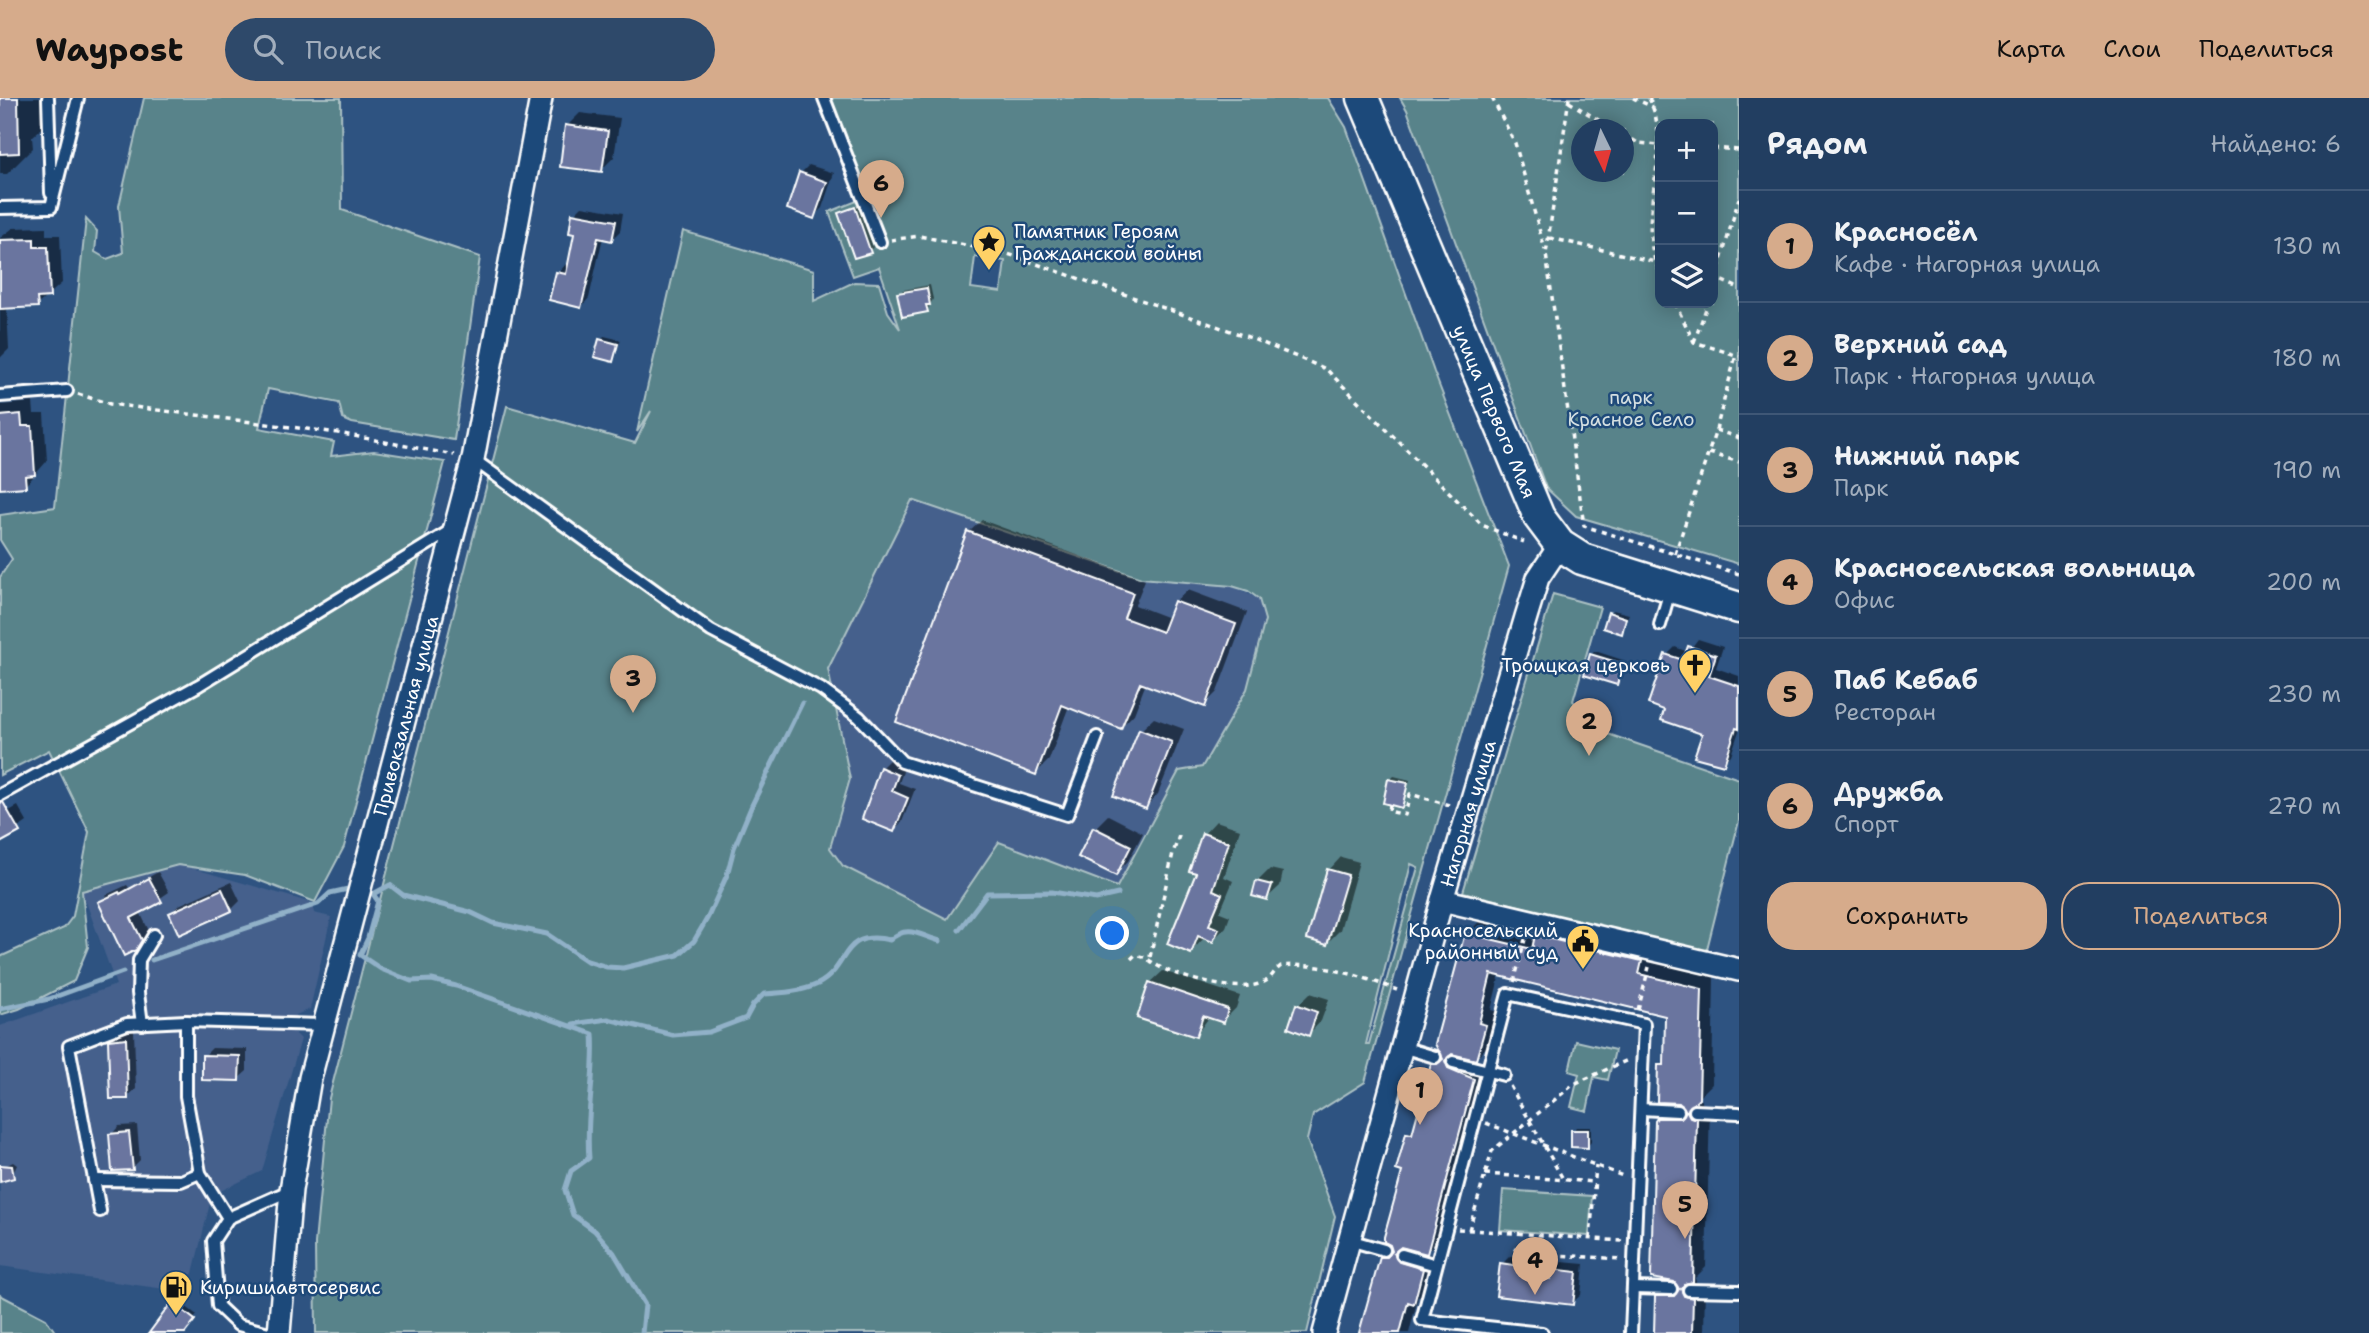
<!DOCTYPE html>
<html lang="ru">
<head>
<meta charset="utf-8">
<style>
  :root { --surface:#223e61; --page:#2e496a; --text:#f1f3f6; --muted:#a2aebd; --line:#3f5776; --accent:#d6ab8b }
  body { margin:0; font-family:"Shantell Sans",sans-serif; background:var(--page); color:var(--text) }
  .controls { position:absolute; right:21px; top:21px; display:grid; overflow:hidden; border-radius:14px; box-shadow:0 4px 18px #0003 }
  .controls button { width:63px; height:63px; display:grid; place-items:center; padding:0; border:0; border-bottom:2px solid var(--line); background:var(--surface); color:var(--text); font:35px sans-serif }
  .compass { position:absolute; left:1571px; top:21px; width:63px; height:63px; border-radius:50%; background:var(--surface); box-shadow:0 4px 18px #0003; rotate:175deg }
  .you { position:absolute; left:1113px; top:836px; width:24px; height:24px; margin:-18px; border:5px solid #fff; border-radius:50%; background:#1a73e8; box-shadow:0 0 0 10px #1a73e833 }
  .badge { display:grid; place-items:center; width:46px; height:46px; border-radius:50%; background:var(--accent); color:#111; font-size:23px; font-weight:700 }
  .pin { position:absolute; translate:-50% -58px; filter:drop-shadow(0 2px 4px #0008) }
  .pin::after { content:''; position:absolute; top:37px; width:24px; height:21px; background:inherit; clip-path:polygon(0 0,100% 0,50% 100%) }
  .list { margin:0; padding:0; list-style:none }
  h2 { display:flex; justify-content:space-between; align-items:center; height:91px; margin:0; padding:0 28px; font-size:30px }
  h2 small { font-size:23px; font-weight:400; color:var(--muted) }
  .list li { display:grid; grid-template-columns:46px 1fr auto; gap:21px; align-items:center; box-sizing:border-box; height:112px; padding:0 28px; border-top:2px solid var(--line) }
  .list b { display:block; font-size:26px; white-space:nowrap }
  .list p { margin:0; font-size:23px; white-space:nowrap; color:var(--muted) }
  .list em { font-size:23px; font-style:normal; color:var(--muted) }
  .actions { display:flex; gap:14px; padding:21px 28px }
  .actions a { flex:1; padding:16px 0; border:2px solid var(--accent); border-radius:28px; text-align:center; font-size:24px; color:var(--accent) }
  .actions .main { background:var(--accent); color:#111 }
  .icon { flex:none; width:38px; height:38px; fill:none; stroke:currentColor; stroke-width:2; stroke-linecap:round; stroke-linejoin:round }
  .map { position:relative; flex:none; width:1739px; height:1235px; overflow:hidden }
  header { display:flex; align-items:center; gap:42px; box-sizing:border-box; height:98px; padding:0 35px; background:var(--accent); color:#111 }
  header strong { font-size:33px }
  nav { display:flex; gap:38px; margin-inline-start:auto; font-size:24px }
  .search { width:490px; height:63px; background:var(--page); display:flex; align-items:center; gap:18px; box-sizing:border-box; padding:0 24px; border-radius:38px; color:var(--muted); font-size:26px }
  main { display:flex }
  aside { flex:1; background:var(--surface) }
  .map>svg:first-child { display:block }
</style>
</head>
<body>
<header>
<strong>Waypost</strong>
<div class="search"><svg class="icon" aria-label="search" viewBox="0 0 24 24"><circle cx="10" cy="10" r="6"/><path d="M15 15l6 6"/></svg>Поиск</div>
<nav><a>Карта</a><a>Слои</a><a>Поделиться</a></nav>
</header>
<main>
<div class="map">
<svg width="1739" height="1235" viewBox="0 0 1739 1235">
  <rect width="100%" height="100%" fill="#2e5381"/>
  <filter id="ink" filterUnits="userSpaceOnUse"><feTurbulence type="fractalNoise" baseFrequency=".0143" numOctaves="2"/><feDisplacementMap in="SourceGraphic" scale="14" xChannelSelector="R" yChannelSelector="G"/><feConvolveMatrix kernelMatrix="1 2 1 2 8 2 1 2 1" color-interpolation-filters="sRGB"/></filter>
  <g filter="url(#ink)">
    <!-- built -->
    <g fill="#44608c">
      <path d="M912 401 1141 480 1232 488 1259 501 1265 521 1247 591 1202 669 1179 674 1117 789 999 744 947 821 843 768 830 749 849 680 828 571Z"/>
      <path d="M178 766 312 805 314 815 331 819 310 911 296 917 293 933 301 941 262 1073 212 1097 193 1175 179 1193 0 1168V928L116 887 82 793Z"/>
    </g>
    <!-- green -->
    <g fill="#58838a" stroke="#acc1c4" stroke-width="2" fill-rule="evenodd">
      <path d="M144 0H341L342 112 480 159 454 342 352 325 343 321 339 305 268 291 259 330 334 344 331 358 374 353 445 364 344 749 315 804 245 777 178 767 82 793 88 849 74 883 19 911 0 917V859L64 830 73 818 89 734 49 652 0 677V479L12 461 0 442V417L55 409 86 121 97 133 95 154 107 161 123 155 119 108Z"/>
      <path d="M830 0H1328L1346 29 1434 274 1509 468 1365 984 1313 1017 1307 1042 1335 1118 1307 1235H316L315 1145 329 1000 507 308 635 345 651 313 637 334 683 133 814 172V203L854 184 879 185 888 214 900 231 879 169 853 178 829 114 867 99ZM975 159 1005 163 1001 194 971 190ZM912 402 1141 480 1232 488 1248 493 1259 501 1265 522 1247 591 1202 669 1179 673 1117 789 999 744 947 821 843 768 830 750 850 681 828 571ZM1411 766 1418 769 1369 946H1366Z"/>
      <path d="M1400 0H1739V466L1576 418 1546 390 1407 12ZM1660 26H1713V205H1660ZM1582 32H1624V74H1582Z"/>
      <path d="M1553 496 1600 509 1573 603 1608 636 1739 681V723L1706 855 1463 794Z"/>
      <path d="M1576 943 1615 952 1608 982 1594 979 1587 1013 1571 1009 1579 976 1569 973Z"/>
      <path d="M1503 1092 1592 1098 1589 1138 1500 1132Z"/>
      <path d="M0 1197 46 1221 56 1235H0Z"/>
    </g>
    <!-- shadow -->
    <g fill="#0007">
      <path d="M0 0H43L44 28 32 39 33 50 7 76H0Z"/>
      <path d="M580 15 620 20 614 59 601 72 567 28Z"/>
      <path d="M809 67 834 75 822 110 814 118 801 75Z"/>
      <path d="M858 107 873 149 870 153 840 115Z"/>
      <path d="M582 108 623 115 620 133 612 141 603 139 589 200 581 209 558 175 566 166 570 167 576 135 574 116Z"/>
      <path d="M46 129V137H60L62 185 37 207 7 209 9 251 0 260V140L13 130Z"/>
      <path d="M930 187 933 201 927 213 899 196 903 192Z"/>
      <path d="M604 238 621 242 613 262 601 242Z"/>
      <path d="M33 304 34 316H44L47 363 25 388 0 389V307Z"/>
      <path d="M982 422 1145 482 1135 507 1169 520 1175 504 1188 492 1247 514 1217 594 1204 607 1146 585 1134 616 1121 629 1069 608 1049 662 1036 675 969 434Z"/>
      <path d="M1613 512 1629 516 1621 534 1609 515Z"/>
      <path d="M1698 541 1723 549 1716 570 1739 578V633L1731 657 1723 665 1704 635 1666 611 1667 557 1675 549 1688 554Z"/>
      <path d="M1595 553 1626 563 1616 585 1591 557Z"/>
      <path d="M1154 620 1184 631 1158 696 1146 709 1141 632Z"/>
      <path d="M889 662 905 668 899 685 915 691 902 724 894 732 881 670Z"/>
      <path d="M1394 678 1410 682 1402 708 1390 682Z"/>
      <path d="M18 708 27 724 0 743V718Z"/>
      <path d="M1108 717 1143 735 1128 763 1115 776 1080 758 1095 730Z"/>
      <path d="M1216 723 1240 731 1224 779 1233 783 1220 814 1230 818 1226 829 1213 842 1205 839 1191 854 1204 736Z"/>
      <path d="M1341 759 1359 764 1340 832 1327 845 1329 772Z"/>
      <path d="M1270 771 1283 774 1280 788 1267 800 1258 783Z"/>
      <path d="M158 774 169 794 140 814 149 833 135 851 100 804 108 796 127 787 129 790Z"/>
      <path d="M231 784 240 803 231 812 180 835 171 815 179 807Z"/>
      <path d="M1480 823 1538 837 1550 825 1654 850 1651 863 1714 878 1712 986 1699 999 1703 1006 1710 1008 1706 1169 1695 1180 1697 1186 1705 1187 1704 1235H1656L1657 1199 1670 1186H1678L1656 1023 1672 1007H1683L1660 968 1666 961 1667 917 1500 876 1491 912 1498 914 1489 947 1473 962 1487 967 1440 1141 1425 1155 1435 1158 1427 1191 1418 1199 1409 1235H1361L1381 1160 1392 1149 1408 1036 1416 1028 1432 967 1443 957 1466 836Z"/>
      <path d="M1163 873 1240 898 1236 910 1223 923 1210 918 1196 937 1150 885Z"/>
      <path d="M1310 895 1329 901 1321 923 1309 936 1298 907Z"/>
      <path d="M134 933 136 991 127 999 110 942 118 934Z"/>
      <path d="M212 950 247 951V973L238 981 204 958Z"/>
      <path d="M137 1027 140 1062 132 1070 111 1037 119 1028Z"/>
      <path d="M1576 1029H1591V1044L1588 1048 1573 1033Z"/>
      <path d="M13 1064 17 1067 11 1080 3 1069Z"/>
      <path d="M1510 1158 1528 1160 1527 1169 1553 1173 1562 1164 1584 1166 1581 1197 1572 1205 1498 1196 1502 1166Z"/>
      <path d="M177 1202 197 1217 184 1235H153Z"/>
    </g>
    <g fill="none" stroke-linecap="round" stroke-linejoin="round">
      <!-- stream -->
      <g stroke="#91b1c8" stroke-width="5">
        <path d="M959 832 987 795 1052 794 1096 801 1118 796"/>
        <path d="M152 862 318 806 330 795 348 791"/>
        <path d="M0 911 49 901 123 874"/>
        <path d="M573 926 608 921 673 937 709 934 746 920 753 907 764 896C782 895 801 894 818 886 851 869 839 831 890 842 907 826 919 837 940 843"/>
        <path d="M642 1235 645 1207 614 1155 595 1133 573 1117 565 1092 571 1073 589 1060C585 1018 596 978 593 936L456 888 432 882 411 883 381 871 360 857 368 840 378 803 373 796 390 787 403 797 470 814 493 825 547 836 587 863 607 869 623 870 678 857 694 843 708 819 727 777 734 750 752 707 802 605"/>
      </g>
    </g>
    <!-- building -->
    <g fill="#6b759f" stroke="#fff" stroke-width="2">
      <path d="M0 0H18L19 55 0 56Z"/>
      <path d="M565 27 608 33 602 74 560 69Z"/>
      <path d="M799 74 827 84 814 121 787 111Z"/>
      <path d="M855 109 871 155 854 160 838 115Z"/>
      <path d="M572 115 616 123 612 143 598 140 581 210 549 202 556 174 566 176 574 136 569 135Z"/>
      <path d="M34 141V149H48L50 199 37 200 38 209 0 211V142Z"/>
      <path d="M927 190 930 207H926L928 214 902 219 897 195Z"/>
      <path d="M599 241 618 246 613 264 594 259Z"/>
      <path d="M21 316 22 328H32L35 377 25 378 26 389 0 391V318Z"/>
      <path d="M967 433 1133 495 1124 520 1162 534 1174 503 1236 526 1205 609 1140 585 1121 631 1062 607 1036 677 896 624Z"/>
      <path d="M1608 514 1626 520 1622 536 1603 530Z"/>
      <path d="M1688 548 1716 557 1709 578 1739 588V631L1736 630 1724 667 1694 659 1702 636 1661 622 1664 612 1648 606 1665 556 1683 562Z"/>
      <path d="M1590 556 1623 566 1617 587 1584 577Z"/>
      <path d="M1139 631 1172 644 1146 711 1113 698Z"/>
      <path d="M880 669 898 677 892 693 908 700 894 734 862 721Z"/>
      <path d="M1388 681 1408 685 1402 710 1383 705Z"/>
      <path d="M3 704 20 734 0 745V705Z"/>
      <path d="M1093 729 1131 748 1116 778 1078 759Z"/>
      <path d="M1202 735 1229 744 1213 792 1222 796 1209 827 1219 831 1213 844 1198 838 1191 856 1167 846 1196 775 1189 773Z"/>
      <path d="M1327 771 1348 777 1327 847 1307 841Z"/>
      <path d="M149 780 162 804 131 820 142 842 136 852 124 858 98 804 119 794 120 796Z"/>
      <path d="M1256 783 1272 787 1267 802 1252 798Z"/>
      <path d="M222 791 232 813 179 837 169 815Z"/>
      <path d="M1465 835 1532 851 1535 837 1642 863 1639 876 1702 891 1699 1001 1687 1013 1690 1019 1697 1021 1693 1184 1685 1186 1681 1191 1684 1198 1693 1200 1692 1235H1654L1655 1198H1674L1679 1191 1674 1184 1651 1180 1655 1023 1657 1020H1681L1686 1013 1679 1005 1657 1004 1658 967H1664L1665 918 1491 876 1479 925 1486 927 1476 962 1452 956 1445 963 1448 970 1474 981 1427 1156 1401 1149 1394 1155 1399 1164 1423 1171 1414 1206 1408 1204 1400 1235H1359L1380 1159H1387L1392 1153 1390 1147 1384 1144V1139L1402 1074 1396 1072 1406 1035 1412 1036 1431 966H1437L1443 961 1435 946Z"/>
      <path d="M1149 884 1228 911 1224 925 1203 918 1196 939 1137 920Z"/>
      <path d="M1296 906 1317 914 1309 938 1288 930Z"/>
      <path d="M126 940 128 1001H110L108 942Z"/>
      <path d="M202 957 240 958 239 983 202 982Z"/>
      <path d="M1571 1032H1588V1050L1571 1049Z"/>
      <path d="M129 1034 133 1072 112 1073 109 1036Z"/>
      <path d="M0 1067 12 1068 14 1080 0 1084Z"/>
      <path d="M1500 1165 1521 1168 1520 1177 1551 1181 1552 1171 1577 1174 1573 1207 1496 1198Z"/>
      <path d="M172 1204 195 1222 185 1235H149Z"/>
    </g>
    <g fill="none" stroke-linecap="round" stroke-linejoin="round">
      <defs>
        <g id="lane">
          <path d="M48 0 51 95"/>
          <path d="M824 0 880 144"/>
          <path d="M0 110 51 109 78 0"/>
          <path d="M0 298 67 293"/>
          <path d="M473 361 711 533 821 591 859 619 902 664 1067 717 1097 639"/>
          <path d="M1660 527 1671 489"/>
          <path d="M0 697 199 587 453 431"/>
          <path d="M186 923V998L200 1075 228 1120"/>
          <path d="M142 926 138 895 139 862 154 837"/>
          <path d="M1402 949 1435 959"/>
          <path d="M1453 964 1504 977"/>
          <path d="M1641 1011 1678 1013"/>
          <path d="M1695 1013 1739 1015"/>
          <path d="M94 1082 181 1083 200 1075"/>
          <path d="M100 1113 69 948 127 926 186 923 322 927"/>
          <path d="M1349 1142 1384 1152"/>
          <path d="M1402 1157 1436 1167"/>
          <path d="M1633 1190 1671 1191"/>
          <path d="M1689 1192 1739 1193"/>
          <path d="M269 1235 238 1227 218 1208 213 1143 228 1120 291 1092"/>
          <path d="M1542 1235 1422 1222 1508 896 1644 926 1631 1235"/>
        </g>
        <g id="street">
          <path d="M1442 802 1739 872"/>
          <path id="s1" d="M279 1235 291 1092 310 980 473 361 541 0"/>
          <path id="s2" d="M1324 1235 1442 802 1526 519 1538 480 1560 447"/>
        </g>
        <g id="secondary">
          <path id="s3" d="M1363 0 1539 419 1560 447 1582 461 1739 510"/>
        </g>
      </defs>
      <!-- lane casing -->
      <use href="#lane" stroke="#fff" stroke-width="16"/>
      <!-- street casing -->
      <use href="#street" stroke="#fff" stroke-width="26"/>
      <!-- secondary casing -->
      <use href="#secondary" stroke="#fff" stroke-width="35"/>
      <!-- path -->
      <g stroke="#fff" stroke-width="3.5" stroke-dasharray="5 5" stroke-linecap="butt">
        <path d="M1492 0 1515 45 1545 152"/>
        <path d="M1569 0 1546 156 1584 428 1739 476"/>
        <path d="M1633 0 1653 9"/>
        <path d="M1649 0C1676 58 1632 116 1660 175"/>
        <path d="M1569 4 1615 32"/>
        <path d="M1624 36 1638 45 1658 47"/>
        <path d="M1713 50 1739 52"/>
        <path d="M1550 140 1660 165"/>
        <path d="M891 142 919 138 1005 155 1248 239 1326 271 1482 427 1524 444"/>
        <path d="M1713 179 1739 190"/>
        <path d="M1713 190 1739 100"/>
        <path d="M1675 205 1694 244 1739 258"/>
        <path d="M1694 244 1708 205"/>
        <path d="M78 296 110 306 338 335 454 357"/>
        <path d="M1716 332 1739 340"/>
        <path d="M1709 355 1739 364"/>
        <path d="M1675 456 1716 332 1736 257"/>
        <path d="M1390 707 1389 713 1405 717 1410 696 1449 707"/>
        <path d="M1150 859 1173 755 1180 735"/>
        <path d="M1131 861 1135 857C1149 859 1152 866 1164 871 1186 881 1242 897 1266 883 1271 880 1275 872 1281 868 1318 864 1362 878 1397 892"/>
        <path d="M1514 884 1525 841"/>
        <path d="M1638 912 1649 869"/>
        <path d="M1510 988 1563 1081"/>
        <path d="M1486 1025 1623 1078"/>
        <path d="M1485 1076 1594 1084"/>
        <path d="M1458 1131 1622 1143"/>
        <path d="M1469 1132 1492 1053 1574 986 1630 961"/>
        <path d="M1590 1141 1596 1068"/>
        <path d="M1514 1150 1539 1156 1622 1161"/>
        <path d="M1539 1167 1541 1137"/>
      </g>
      <!-- lane -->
      <use href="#lane" stroke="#1f4a7a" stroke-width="10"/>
      <!-- street -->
      <use href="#street" stroke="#1f4a7a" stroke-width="21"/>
      <!-- secondary -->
      <use href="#secondary" stroke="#1f4a7a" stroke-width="30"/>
    </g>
  </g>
  <!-- icons -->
  <defs>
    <symbol id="sight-pin" viewBox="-11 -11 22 30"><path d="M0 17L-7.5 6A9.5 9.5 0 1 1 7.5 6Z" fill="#ffd166" stroke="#1f4a7a"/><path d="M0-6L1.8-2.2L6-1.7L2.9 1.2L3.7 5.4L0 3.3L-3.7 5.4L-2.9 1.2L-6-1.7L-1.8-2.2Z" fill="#111"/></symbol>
    <symbol id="church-pin" viewBox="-11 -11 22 30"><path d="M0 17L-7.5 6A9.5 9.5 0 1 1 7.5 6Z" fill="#ffd166" stroke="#1f4a7a"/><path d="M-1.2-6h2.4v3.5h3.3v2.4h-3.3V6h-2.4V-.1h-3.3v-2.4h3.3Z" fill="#111"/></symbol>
    <symbol id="civic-pin" viewBox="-11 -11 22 30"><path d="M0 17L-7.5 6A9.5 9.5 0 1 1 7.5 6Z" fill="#ffd166" stroke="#1f4a7a"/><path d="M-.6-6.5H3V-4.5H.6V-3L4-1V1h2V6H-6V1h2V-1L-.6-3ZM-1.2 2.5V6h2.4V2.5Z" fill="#111"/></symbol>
    <symbol id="fuel-pin" viewBox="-11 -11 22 30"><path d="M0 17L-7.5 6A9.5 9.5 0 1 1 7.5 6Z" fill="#ffd166" stroke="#1f4a7a"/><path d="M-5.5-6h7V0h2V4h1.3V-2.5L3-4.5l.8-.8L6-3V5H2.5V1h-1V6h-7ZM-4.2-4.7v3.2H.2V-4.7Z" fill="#111"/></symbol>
  </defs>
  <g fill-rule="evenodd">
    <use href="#sight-pin" x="970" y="125" width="38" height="52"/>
    <use href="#church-pin" x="1676" y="548" width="38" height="52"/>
    <use href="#civic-pin" x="1564" y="824" width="38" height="52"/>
    <use href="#fuel-pin" x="157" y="1170" width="38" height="52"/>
  </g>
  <g text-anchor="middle" stroke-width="5" stroke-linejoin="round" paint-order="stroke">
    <!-- poi labels -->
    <g font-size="19" fill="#fff" stroke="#1f4a7a" text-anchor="start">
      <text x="1014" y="140">Памятник Героям<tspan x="1014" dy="22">Гражданской войны</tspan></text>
      <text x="1670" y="574" text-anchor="end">Троицкая церковь</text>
      <text x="1558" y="839" text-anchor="end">Красносельский<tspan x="1558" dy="22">районный суд</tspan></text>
      <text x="200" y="1196">Киришиавтосервис</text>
    </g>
    <!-- park labels -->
    <g font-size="19" fill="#d5e0e2" stroke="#1f4a7a">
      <text x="1631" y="306">парк<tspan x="1631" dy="22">Красное Село</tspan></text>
    </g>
    <!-- street labels -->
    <g font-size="19" fill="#fff" stroke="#1f4a7a">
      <text dy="7" stroke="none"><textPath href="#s3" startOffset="340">улица Первого Мая</textPath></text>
      <text dy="7" stroke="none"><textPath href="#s1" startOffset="632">Привокзальная улица</textPath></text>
      <text dy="7" stroke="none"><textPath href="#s2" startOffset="539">Нагорная улица</textPath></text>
    </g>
  </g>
</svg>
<div class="controls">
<button>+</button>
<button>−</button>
<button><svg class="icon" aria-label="layers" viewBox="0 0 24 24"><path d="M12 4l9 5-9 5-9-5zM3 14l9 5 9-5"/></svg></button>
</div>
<svg class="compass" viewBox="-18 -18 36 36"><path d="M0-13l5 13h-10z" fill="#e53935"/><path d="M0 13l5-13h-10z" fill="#a2aebd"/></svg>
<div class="you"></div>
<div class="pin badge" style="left:1420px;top:1027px">1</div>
<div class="pin badge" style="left:1589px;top:658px">2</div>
<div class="pin badge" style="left:633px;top:615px">3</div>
<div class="pin badge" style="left:1535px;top:1197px">4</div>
<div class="pin badge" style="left:1685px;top:1141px">5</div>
<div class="pin badge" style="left:881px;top:120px">6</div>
</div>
<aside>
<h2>Рядом<small>Найдено: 6</small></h2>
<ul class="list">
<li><span class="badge">1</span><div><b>Красносёл</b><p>Кафе · Нагорная улица</p></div><em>130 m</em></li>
<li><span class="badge">2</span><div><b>Верхний сад</b><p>Парк · Нагорная улица</p></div><em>180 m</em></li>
<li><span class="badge">3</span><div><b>Нижний парк</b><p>Парк</p></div><em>190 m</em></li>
<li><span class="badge">4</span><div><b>Красносельская вольница</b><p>Офис</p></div><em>200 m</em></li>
<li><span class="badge">5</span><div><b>Паб Кебаб</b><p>Ресторан</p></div><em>230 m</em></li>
<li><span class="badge">6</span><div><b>Дружба</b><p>Спорт</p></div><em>270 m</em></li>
</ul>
<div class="actions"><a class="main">Сохранить</a><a>Поделиться</a></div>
</aside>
</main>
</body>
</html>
